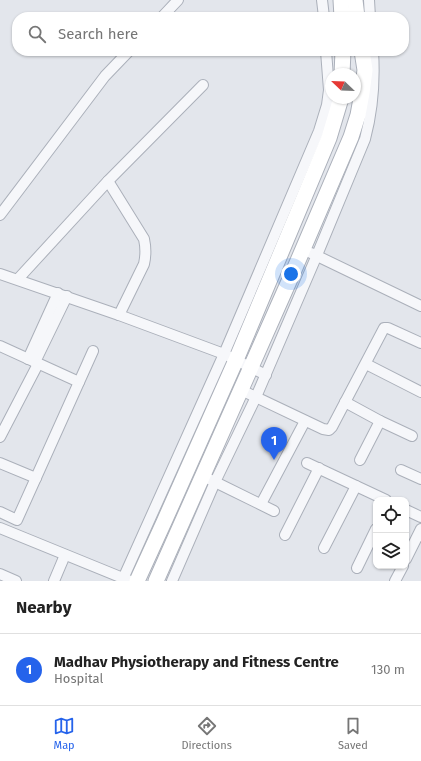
<!DOCTYPE html>
<html lang="en">
<head>
<meta charset="utf-8">
<style>
  :root { --surface:#fff; --page:#f6f6f6; --text:#222; --muted:#767676; --line:#e0e0e0; --accent:#2563eb }
  body { margin:0; font-family:"Fira Sans",sans-serif; background:var(--page); color:var(--text) }
  .controls { position:absolute; right:12px; bottom:12px; display:grid; overflow:hidden; border-radius:8px; box-shadow:0 1px 3px #0004 }
  .controls button { width:36px; height:36px; display:grid; place-items:center; padding:0; border:0; border-bottom:1px solid var(--line); background:var(--surface); color:var(--text); font:20px sans-serif }
  .compass { position:absolute; left:325px; top:68px; width:36px; height:36px; border-radius:50%; background:var(--surface); box-shadow:0 1px 3px #0004; rotate:293deg }
  .you { position:absolute; left:291px; top:274px; width:14px; height:14px; margin:-10px; border:3px solid #fff; border-radius:50%; background:#1a73e8; box-shadow:0 0 0 6px #1a73e833 }
  .badge { display:grid; place-items:center; width:26px; height:26px; border-radius:50%; background:var(--accent); color:#fff; font-size:13px; font-weight:700 }
  .pin { position:absolute; translate:-50% -33px; filter:drop-shadow(0 1px 2px #0008) }
  .pin::after { content:''; position:absolute; top:21px; width:14px; height:12px; background:inherit; clip-path:polygon(0 0,100% 0,50% 100%) }
  .list { margin:0; padding:0; list-style:none }
  h2 { display:flex; justify-content:space-between; align-items:center; height:52px; margin:0; padding:0 16px; font-size:17px }
  h2 small { font-size:13px; font-weight:400; color:var(--muted) }
  .list li { display:grid; grid-template-columns:26px 1fr auto; gap:12px; align-items:center; box-sizing:border-box; height:72px; padding:0 16px; border-top:1px solid var(--line) }
  .list b { display:block; font-size:15px; white-space:nowrap }
  .list p { margin:0; font-size:13px; white-space:nowrap; color:var(--muted) }
  .list em { font-size:13px; font-style:normal; color:var(--muted) }
  .icon { flex:none; width:22px; height:22px; fill:none; stroke:currentColor; stroke-width:2; stroke-linecap:round; stroke-linejoin:round }
  .map { position:relative; flex:none; width:421px; height:581px; overflow:hidden }
  .search { position:absolute; background:var(--surface); box-shadow:0 1px 3px #0004; left:12px; right:12px; top:12px; height:44px; display:flex; align-items:center; gap:10px; box-sizing:border-box; padding:0 14px; border-radius:16px; color:var(--muted); font-size:15px }
  .sheet { height:124px; background:var(--surface) }
  nav { display:flex; justify-content:space-around; align-items:center; box-sizing:border-box; height:56px; border-top:1px solid var(--line); background:var(--surface); font-size:11px; color:var(--muted) }
  nav a { display:grid; justify-items:center; gap:2px }
  nav .on { color:var(--accent) }
  .map>svg:first-child { display:block }
</style>
</head>
<body>
<div class="map">
<svg width="421" height="581" viewBox="0 0 421 581">
  <rect width="100%" height="100%" fill="#e3e6ec"/>
  <g fill="none" stroke-linecap="round" stroke-linejoin="round">
    <defs>
      <g id="street">
        <path d="M322 0 324 17"/>
        <path d="M369 0 370 17"/>
        <path d="M162 17 178 0"/>
        <path d="M108 181 144 239C146 248 146 255 144 264L119 315"/>
        <path d="M0 215 105 76 129 51"/>
        <path d="M311 253 421 306"/>
        <path d="M0 274 119 315 224 354 266 375"/>
        <path d="M18 279 108 181 203 85"/>
        <path d="M0 346 79 382"/>
        <path d="M28 359 58 293"/>
        <path d="M35 362 67 296"/>
        <path d="M366 364 421 392"/>
        <path d="M241 390 323 429 329 430 332 427 384 328H388L421 343"/>
        <path d="M345 402 380 421 412 436"/>
        <path d="M0 437 38 364"/>
        <path d="M360 460 380 421"/>
        <path d="M0 463 36 478"/>
        <path d="M307 463 386 500"/>
        <path d="M401 470 421 479"/>
        <path d="M209 479 274 511"/>
        <path d="M261 504 305 421"/>
        <path d="M406 510 421 517"/>
        <path d="M0 512 17 520 93 351"/>
        <path d="M0 528 130 581"/>
        <path d="M285 535 319 468"/>
        <path d="M324 548 356 486"/>
        <path d="M406 559 421 529"/>
        <path d="M357 568 376 529"/>
        <path d="M0 574 16 581"/>
        <path d="M54 581 65 555"/>
        <path d="M122 581 224 354 319 131 327 105 329 90 326 51"/>
        <path d="M172 581 215 482 256 397 317 255 365 139C373 109 375 82 373 51"/>
        <path d="M395 581 403 566"/>
      </g>
      <g id="secondary">
        <path d="M341 0 342 17"/>
        <path d="M355 0 357 17"/>
        <path d="M342 74 343 51"/>
        <path d="M137 581 164 522 236 360 329 138 341 98"/>
        <path d="M156 581 294 270 351 137 358 115 362 93 365 70 362 51"/>
      </g>
    </defs>
    <!-- street casing -->
    <use href="#street" stroke="#abb0ba" stroke-width="12"/>
    <!-- secondary casing -->
    <use href="#secondary" stroke="#abb0ba" stroke-width="17"/>
    <!-- street -->
    <use href="#street" stroke="#f6f7fa" stroke-width="10"/>
    <!-- secondary -->
    <use href="#secondary" stroke="#fff" stroke-width="15"/>
  </g>
</svg>
<div class="controls">
<button><svg class="icon" aria-label="locate" viewBox="0 0 24 24"><circle cx="12" cy="12" r="6"/><path d="M12 2v4M12 18v4M2 12h4M18 12h4"/></svg></button>
<button><svg class="icon" aria-label="layers" viewBox="0 0 24 24"><path d="M12 4l9 5-9 5-9-5zM3 14l9 5 9-5"/></svg></button>
</div>
<svg class="compass" viewBox="-18 -18 36 36"><path d="M0-13l5 13h-10z" fill="#e53935"/><path d="M0 13l5-13h-10z" fill="#767676"/></svg>
<div class="you"></div>
<div class="pin badge" style="left:274px;top:460px">1</div>
<div class="search"><svg class="icon" aria-label="search" viewBox="0 0 24 24"><circle cx="10" cy="10" r="6"/><path d="M15 15l6 6"/></svg>Search here</div>
</div>
<section class="sheet">
<h2>Nearby<small></small></h2>
<ul class="list">
<li><span class="badge">1</span><div><b>Madhav Physiotherapy and Fitness Centre</b><p>Hospital</p></div><em>130 m</em></li>
</ul>
</section>
<nav>
<a class="on"><svg class="icon" aria-label="map" viewBox="0 0 24 24"><path d="M3 6l6-2 6 2 6-2v14l-6 2-6-2-6 2zM9 4v14M15 6v14"/></svg>Map</a>
<a><svg class="icon" aria-label="directions" viewBox="0 0 24 24"><path d="M12 3l9 9-9 9-9-9zM9 14v-3h6M13 9l2 2-2 2"/></svg>Directions</a>
<a><svg class="icon" aria-label="saved" viewBox="0 0 24 24"><path d="M7 4h10v16l-5-4-5 4z"/></svg>Saved</a>
</nav>
</body>
</html>
